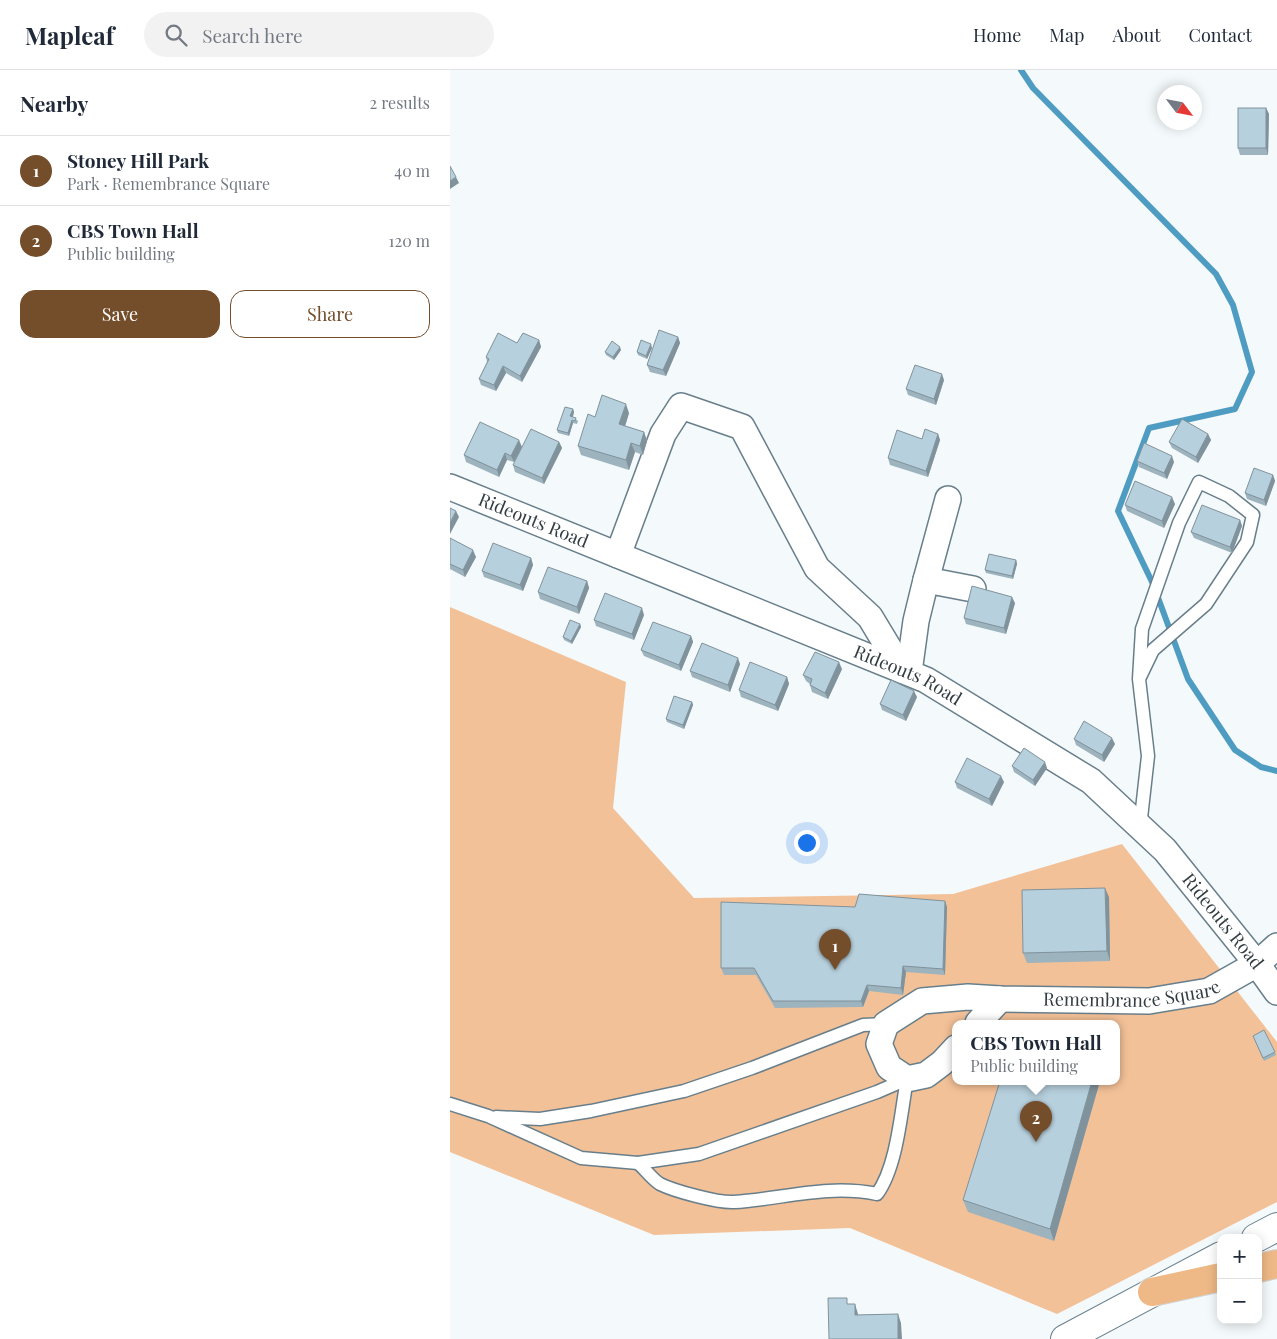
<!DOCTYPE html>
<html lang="en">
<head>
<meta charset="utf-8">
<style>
  :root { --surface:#fff; --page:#f2f2f3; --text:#1f2937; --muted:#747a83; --line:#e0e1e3; --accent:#744d2b }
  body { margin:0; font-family:"Playfair Display",serif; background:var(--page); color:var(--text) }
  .controls { position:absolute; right:15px; bottom:15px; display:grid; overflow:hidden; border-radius:10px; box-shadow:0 2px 12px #0003 }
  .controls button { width:45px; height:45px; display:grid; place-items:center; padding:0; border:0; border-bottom:1px solid var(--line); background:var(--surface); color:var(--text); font:25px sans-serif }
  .compass { position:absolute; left:707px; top:15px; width:45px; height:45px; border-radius:50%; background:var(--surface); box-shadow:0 2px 12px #0003; rotate:122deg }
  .you { position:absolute; left:356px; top:772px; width:18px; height:18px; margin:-12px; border:4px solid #fff; border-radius:50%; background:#1a73e8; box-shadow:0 0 0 8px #1a73e833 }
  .badge { display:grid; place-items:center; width:32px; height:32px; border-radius:50%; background:var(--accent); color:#fff; font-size:16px; font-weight:700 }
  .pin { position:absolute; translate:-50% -41px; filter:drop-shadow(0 1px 2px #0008) }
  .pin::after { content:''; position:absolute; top:26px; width:18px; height:15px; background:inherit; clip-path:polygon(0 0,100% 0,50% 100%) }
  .popup { position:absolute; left:502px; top:950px; width:168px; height:65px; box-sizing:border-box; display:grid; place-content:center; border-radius:10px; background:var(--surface); filter:drop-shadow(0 1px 4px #0005); font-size:16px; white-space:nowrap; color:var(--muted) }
  .popup b { font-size:19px; color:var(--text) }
  .popup::after { content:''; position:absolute; left:50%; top:100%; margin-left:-10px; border:10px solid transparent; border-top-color:var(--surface) }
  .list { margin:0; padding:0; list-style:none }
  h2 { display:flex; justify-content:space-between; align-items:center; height:65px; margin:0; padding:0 20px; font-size:21px }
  h2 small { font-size:16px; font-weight:400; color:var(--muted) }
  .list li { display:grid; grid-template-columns:32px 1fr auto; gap:15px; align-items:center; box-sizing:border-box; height:70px; padding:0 20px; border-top:1px solid var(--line) }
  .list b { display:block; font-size:19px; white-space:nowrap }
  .list p { margin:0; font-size:16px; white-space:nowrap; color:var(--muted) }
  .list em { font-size:16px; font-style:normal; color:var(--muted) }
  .actions { display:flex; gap:10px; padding:15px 20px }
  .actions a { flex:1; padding:11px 0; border:1px solid var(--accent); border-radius:15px; text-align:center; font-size:18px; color:var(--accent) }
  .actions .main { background:var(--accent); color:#fff }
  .icon { flex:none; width:28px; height:28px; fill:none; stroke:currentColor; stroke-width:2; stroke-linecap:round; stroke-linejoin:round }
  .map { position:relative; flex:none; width:827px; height:1269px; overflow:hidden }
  header { display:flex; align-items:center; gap:30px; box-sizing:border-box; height:70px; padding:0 25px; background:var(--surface); border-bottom:1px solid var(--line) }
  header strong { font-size:24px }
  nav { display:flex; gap:28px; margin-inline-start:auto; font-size:18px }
  .search { width:350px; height:45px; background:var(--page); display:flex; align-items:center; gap:12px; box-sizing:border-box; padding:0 18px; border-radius:28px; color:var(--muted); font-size:19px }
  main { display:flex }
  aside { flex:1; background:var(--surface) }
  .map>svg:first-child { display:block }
</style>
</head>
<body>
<header>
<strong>Mapleaf</strong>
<div class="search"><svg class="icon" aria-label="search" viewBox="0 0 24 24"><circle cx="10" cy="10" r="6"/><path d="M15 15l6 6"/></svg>Search here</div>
<nav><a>Home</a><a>Map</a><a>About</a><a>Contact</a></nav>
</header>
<main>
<aside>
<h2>Nearby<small>2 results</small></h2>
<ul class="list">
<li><span class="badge">1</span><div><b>Stoney Hill Park</b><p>Park · Remembrance Square</p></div><em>40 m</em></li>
<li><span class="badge">2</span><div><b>CBS Town Hall</b><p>Public building</p></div><em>120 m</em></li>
</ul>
<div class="actions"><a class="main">Save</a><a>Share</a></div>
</aside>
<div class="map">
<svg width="827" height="1269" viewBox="0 0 827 1269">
  <rect width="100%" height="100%" fill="#f4f9fc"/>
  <!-- green -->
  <path fill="#f3c198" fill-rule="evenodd" d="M0 537 176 612 163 738 244 828 503 824 672 774 827 972V1132L607 1244 400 1158 204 1165 0 1082ZM506 953H666V1011H506Z"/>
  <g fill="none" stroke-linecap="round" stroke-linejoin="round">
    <!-- stream -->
    <path stroke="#4f9cc3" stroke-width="6" d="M571 0 583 18 766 204 783 235 802 302 785 339 699 358 668 441 703 514 738 609 785 680 811 697 827 701"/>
    <defs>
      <g id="service">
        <path d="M689 609 692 559 729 453 749 412 779 426 803 445 797 472 756 534 703 580 689 609 698 686 690 757"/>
        <path d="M0 1034 38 1046 131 1088 188 1093 249 1084 427 1022 457 1009"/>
        <path d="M46 1047 90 1049 141 1041 234 1021 302 998 413 955 436 954"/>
        <path d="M188 1093C195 1099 202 1109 210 1114 224 1121 268 1133 284 1132 333 1129 376 1114 427 1124 447 1097 451 1042 457 1009"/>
      </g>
      <g id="minor">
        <path id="s1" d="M0 417 476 610 641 711 715 780 807 894 827 922"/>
        <path d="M168 485 213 364 231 336 292 357 367 498 420 547 452 600"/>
        <path d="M476 510 498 429"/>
        <path d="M459 602 466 551 476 510 523 519"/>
        <path d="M528 953 550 929"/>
        <path id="s2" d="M506 978 492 993 476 1005 457 1009 439 997 429 974 436 954 472 931 518 927 550 929 699 931 759 921 807 894 827 876"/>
      </g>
      <g id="tertiary">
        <path d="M806 1168 827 1157"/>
        <path d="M615 1269 771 1186"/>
      </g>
      <g id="primary">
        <path d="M808 1198 827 1194"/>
        <path d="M702 1222 771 1207"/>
      </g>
    </defs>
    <!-- service casing -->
    <use href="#service" stroke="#687f8b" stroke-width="15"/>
    <!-- minor casing -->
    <use href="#minor" stroke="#687f8b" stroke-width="28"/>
    <!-- tertiary casing -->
    <use href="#tertiary" stroke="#687f8b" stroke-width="30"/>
    <!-- primary casing -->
    <use href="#primary" stroke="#d2d4d5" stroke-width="30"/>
    <!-- service -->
    <use href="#service" stroke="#fff" stroke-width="12"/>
    <!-- minor -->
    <use href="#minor" stroke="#fff" stroke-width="25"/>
    <!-- tertiary -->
    <use href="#tertiary" stroke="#fff" stroke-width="28"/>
    <!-- primary -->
    <use href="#primary" stroke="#eeb986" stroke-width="28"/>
  </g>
  <!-- wall -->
  <g fill="#9db3be">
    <path d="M816 38 819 44 818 85H790L788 78Z"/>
    <path d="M228 267 230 273 216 306 200 302 197 295Z"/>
    <path d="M89 270 91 277 72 312 56 303 46 321 31 315 29 309 37 292 36 287 67 273Z"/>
    <path d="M202 278 197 289 188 285 187 282Z"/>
    <path d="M171 280 164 290 156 285 155 282Z"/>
    <path d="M494 310 486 335 458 325 456 319Z"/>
    <path d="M123 339 124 342 123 347 128 351 127 354 123 353 119 366 108 363 107 360Z"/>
    <path d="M179 343 175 356 194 362 197 371 193 385 185 382 179 400 131 385 128 376 145 347Z"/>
    <path d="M488 364 490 370 478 407 440 395 438 388Z"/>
    <path d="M758 364 761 370 748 393 722 378 719 372Z"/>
    <path d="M109 372 112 378 94 414 65 402 63 395Z"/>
    <path d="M72 377 64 392 57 390 49 407 16 392 14 385Z"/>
    <path d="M687 391 724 392 717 409 689 397Z"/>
    <path d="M823 405 825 411 816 436 797 429 795 423Z"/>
    <path d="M725 434 714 458 677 441 675 435Z"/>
    <path d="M790 450 792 456 782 483 744 468 741 462Z"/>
    <path d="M0 468 26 487 15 507 0 499Z"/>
    <path d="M81 488 83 495 73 521 34 507 32 501Z"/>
    <path d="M566 490 567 494 563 509 536 503 535 500Z"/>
    <path d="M137 511 139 518 129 544 90 529 88 522Z"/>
    <path d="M565 533 556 564 516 554 514 548Z"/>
    <path d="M194 545 184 570 146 556 144 550Z"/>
    <path d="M130 554 131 557 122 574 114 570 113 567Z"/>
    <path d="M241 566 243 572 231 601 194 586 191 580Z"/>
    <path d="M290 594 280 622 242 607 240 601Z"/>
    <path d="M392 599 378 629 362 622 360 615V614L356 611 353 605Z"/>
    <path d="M337 607 339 614 328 641 291 627 289 620Z"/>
    <path d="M467 627 456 651 432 640 430 634Z"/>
    <path d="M242 632 243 635 234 659 217 652 216 649Z"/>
    <path d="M624 669 665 674 654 692 626 675Z"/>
    <path d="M562 696 597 698 585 716 564 702Z"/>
    <path d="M505 712H554L542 736 507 718Z"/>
    <path d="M659 827 660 891 577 893 573 883Z"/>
    <path d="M495 831 497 837 495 905 456 902 453 925 419 921 413 937 325 938 306 905H274L271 898 405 837Z"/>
    <path d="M804 969 825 982 826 985 814 991Z"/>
    <path d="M550 1011H650L604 1171 518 1142 513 1130Z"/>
  </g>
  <!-- shaded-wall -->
  <g fill="#80929b">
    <path d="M816 38 819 44 818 85 816 78Z"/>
    <path d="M6 107 9 113 0 119V111Z"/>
    <path d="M228 267 230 273 216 306 213 300Z"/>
    <path d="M89 270 91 277 72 312 70 306Z"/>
    <path d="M201 274 202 278 197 289 196 286Z"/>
    <path d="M170 277 171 280 164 290 163 287Z"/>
    <path d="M53 296 56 303 46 321 44 315Z"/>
    <path d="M492 304 494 310 486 335 484 329Z"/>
    <path d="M176 334 179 343 173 363 169 354Z"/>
    <path d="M123 339 124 342 122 349 120 346Z"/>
    <path d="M122 350 123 353 119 366 118 363Z"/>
    <path d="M194 362 197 371 193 385 190 376Z"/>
    <path d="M488 364 490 370 478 407 476 401Z"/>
    <path d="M758 364 761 370 748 393 746 387Z"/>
    <path d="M69 370 72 377 64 392 61 386Z"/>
    <path d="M109 372 112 378 94 414 92 408Z"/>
    <path d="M181 373 185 382 179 400 176 390Z"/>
    <path d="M55 383 57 390 49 407 47 400Z"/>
    <path d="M722 386 724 392 717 409 714 403Z"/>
    <path d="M823 405 825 411 816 436 814 430Z"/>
    <path d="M722 427 725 434 714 458 712 451Z"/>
    <path d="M6 441 9 447 0 464V453Z"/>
    <path d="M790 450 792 456 782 483 780 477Z"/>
    <path d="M23 480 26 487 15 507 13 500Z"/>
    <path d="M81 488 83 495 73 521 70 515Z"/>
    <path d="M566 490 567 494 563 509 562 506Z"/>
    <path d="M137 511 139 518 129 544 127 537Z"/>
    <path d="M562 527 565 533 556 564 554 558Z"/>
    <path d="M192 538 194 545 184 570 182 564Z"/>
    <path d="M130 554 131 557 122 574 121 571Z"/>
    <path d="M241 566 243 572 231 601 229 595Z"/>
    <path d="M288 588 290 594 280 622 278 615Z"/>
    <path d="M389 592 392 599 378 629 375 623Z"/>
    <path d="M337 607 339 614 328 641 325 635Z"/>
    <path d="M464 621 467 627 456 651 453 645Z"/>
    <path d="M242 632 243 635 234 659 233 655Z"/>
    <path d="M662 668 665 674 654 692 652 685Z"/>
    <path d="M595 692 597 698 585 716 583 710Z"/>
    <path d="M551 706 554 712 542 736 539 729Z"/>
    <path d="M655 818 659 827 660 891 657 881Z"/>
    <path d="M495 831 497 837 495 905 493 899Z"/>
    <path d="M453 896 456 902 453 925 451 918Z"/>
    <path d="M417 915 419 921 413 937 411 931Z"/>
    <path d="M642 1011H650L604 1171 600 1159Z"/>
    <path d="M405 1234 408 1244V1254L405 1245Z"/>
    <path d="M448 1244 451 1253 452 1269H448Z"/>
  </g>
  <!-- building -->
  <g fill="#b7d0dd" stroke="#80929b">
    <rect x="788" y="38" width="28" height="40"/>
    <path d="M0 96 6 107 0 111Z"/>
    <path d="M209 260 228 267 213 300 197 295Z"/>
    <path d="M48 263 67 273 73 263 89 270 70 306 53 296 44 315 29 309 39 289 36 287Z"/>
    <path d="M191 270 201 274 196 286 187 282Z"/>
    <path d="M162 271 170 277 163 287 155 282Z"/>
    <path d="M465 295 492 304 484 329 456 319Z"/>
    <path d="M152 325 176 334 169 354 194 362 190 376 181 373 176 390 128 376 138 344 145 347Z"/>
    <path d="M115 337 123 339 120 346 126 348 125 351 122 350 118 363 107 360Z"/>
    <path d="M732 349 758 364 746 387 719 372Z"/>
    <path d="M30 352 69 370 61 386 55 383 47 400 14 385Z"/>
    <path d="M81 359 109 372 92 408 63 395Z"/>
    <path d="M475 359 488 364 476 401 438 388 447 360 472 369Z"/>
    <path d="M694 373 722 386 714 403 687 391Z"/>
    <path d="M804 398 823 405 814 430 795 423Z"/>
    <path d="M685 411 722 427 712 451 675 435Z"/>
    <path d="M752 435 790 450 780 477 741 462Z"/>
    <path d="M0 438 6 441 0 453Z"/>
    <path d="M0 468 23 480 13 500 0 494Z"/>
    <path d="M43 473 81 488 70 515 32 501Z"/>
    <path d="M539 484 566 490 562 506 535 500Z"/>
    <path d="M98 497 137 511 127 537 88 522Z"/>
    <path d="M522 516 562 527 554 558 514 548Z"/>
    <path d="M155 523 192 538 182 564 144 550Z"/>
    <path d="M120 550 130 554 121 571 113 567Z"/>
    <path d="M203 552 241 566 229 595 191 580Z"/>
    <path d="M252 573 288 588 278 615 240 601Z"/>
    <path d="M365 582 389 592 375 623 360 615 362 609 353 605Z"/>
    <path d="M300 592 337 607 325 635 289 620Z"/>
    <path d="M441 610 464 621 453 645 430 634Z"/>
    <path d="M224 626 242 632 233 655 216 649Z"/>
    <path d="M634 651 662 668 652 685 624 669Z"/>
    <path d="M574 678 595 692 583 710 562 696Z"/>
    <path d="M517 688 551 706 539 729 505 712Z"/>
    <path d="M655 818 657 881 573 883 572 820Z"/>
    <path d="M409 824 495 831 493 899 453 896 451 918 417 915 411 931H323L304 898H271V832L405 837Z"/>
    <path d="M814 960 825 982 813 988 803 966Z"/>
    <path d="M550 1011H642L600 1159 513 1130Z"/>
    <path d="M378 1228H397V1234H405V1245L448 1244V1269H379Z"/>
  </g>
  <g text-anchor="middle" stroke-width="4" stroke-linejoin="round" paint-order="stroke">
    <!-- street labels -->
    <g font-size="18" fill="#323c41" stroke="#fff">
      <text dy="6" stroke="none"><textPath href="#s1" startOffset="90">Rideouts Road</textPath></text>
      <text dy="6" stroke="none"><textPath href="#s1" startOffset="495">Rideouts Road</textPath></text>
      <text dy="6" stroke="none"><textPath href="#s1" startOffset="900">Rideouts Road</textPath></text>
      <text dy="6" stroke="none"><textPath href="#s2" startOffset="381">Remembrance Square</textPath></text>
    </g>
  </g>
</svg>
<div class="controls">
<button>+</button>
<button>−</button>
</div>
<svg class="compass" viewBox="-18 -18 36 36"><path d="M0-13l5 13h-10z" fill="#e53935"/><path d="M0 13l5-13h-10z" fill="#747a83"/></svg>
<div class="you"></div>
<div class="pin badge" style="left:385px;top:900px">1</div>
<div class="pin badge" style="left:586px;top:1072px">2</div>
<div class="popup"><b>CBS Town Hall</b>Public building</div>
</div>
</main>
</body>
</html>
